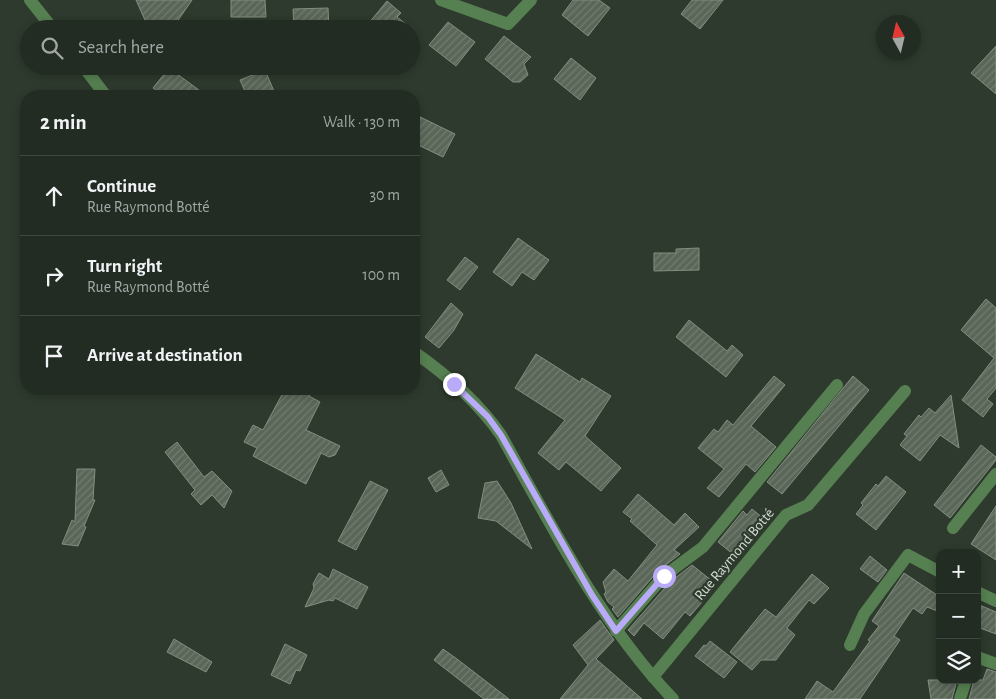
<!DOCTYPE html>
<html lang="en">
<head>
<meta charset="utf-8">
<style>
  :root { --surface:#222c22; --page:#2e382f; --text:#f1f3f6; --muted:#a2a7a5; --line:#3f4840 }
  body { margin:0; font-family:"Alegreya Sans",sans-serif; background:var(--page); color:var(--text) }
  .controls { position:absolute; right:15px; bottom:15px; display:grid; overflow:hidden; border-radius:10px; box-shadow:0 2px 8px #0003 }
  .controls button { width:45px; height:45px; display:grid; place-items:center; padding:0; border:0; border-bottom:1px solid var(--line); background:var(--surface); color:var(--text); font:25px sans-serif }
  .compass { position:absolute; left:876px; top:15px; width:45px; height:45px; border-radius:50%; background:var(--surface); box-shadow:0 2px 8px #0003; rotate:352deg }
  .stop { position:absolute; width:15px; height:15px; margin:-11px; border:4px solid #b9abf7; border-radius:50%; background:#fff }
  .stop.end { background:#b9abf7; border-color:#fff; box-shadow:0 1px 5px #0008 }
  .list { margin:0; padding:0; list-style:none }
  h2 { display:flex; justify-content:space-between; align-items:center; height:65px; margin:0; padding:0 20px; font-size:21px }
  h2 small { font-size:16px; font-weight:400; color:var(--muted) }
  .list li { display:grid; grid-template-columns:32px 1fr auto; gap:15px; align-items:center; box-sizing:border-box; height:80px; padding:0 20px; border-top:1px solid var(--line) }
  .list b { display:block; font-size:19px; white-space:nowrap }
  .list p { margin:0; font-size:16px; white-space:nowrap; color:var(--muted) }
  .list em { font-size:16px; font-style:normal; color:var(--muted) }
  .icon { flex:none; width:28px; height:28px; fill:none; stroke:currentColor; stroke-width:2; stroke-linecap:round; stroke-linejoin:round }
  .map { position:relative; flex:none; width:996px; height:699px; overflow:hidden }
  .search { position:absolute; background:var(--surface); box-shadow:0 2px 8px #0003; left:20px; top:20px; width:400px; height:55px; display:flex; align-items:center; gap:12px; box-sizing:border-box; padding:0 18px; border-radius:28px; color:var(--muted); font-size:19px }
  .panel { position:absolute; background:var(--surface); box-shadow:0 2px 8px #0003; left:20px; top:90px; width:400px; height:305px; border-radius:20px }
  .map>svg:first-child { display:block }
</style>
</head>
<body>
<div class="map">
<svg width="996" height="699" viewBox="0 0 996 699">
  <defs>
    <pattern id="building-hatch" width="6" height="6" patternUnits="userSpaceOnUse" patternTransform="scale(1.25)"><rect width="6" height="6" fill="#5a6758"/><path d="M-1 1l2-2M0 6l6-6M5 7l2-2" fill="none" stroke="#717c6f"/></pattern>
  </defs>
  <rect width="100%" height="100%" fill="#2e3a2d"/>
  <!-- building -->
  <g fill="url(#building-hatch)" stroke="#828f80">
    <path d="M136 0H192L172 29H149Z"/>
    <path d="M231 0H265L266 17H231Z"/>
    <path d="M573 0H599L610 8 588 36 562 15Z"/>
    <path d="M692 0H723L700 29 681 14Z"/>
    <path d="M387 1 401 13 397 17 412 29H364Z"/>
    <path d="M328 8 329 29H294L293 9Z"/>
    <path d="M448 22 475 42 456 66 429 45Z"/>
    <path d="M504 36 531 57 524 64 528 75 520 82H513L485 59Z"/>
    <path d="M996 46V94L971 73Z"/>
    <path d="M571 58 596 78 580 100 554 79Z"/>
    <path d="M169 68 207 96H164L153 88Z"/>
    <path d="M265 70 276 96H247L240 80Z"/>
    <path d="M414 114 455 134 443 157 414 143Z"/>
    <path d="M518 238 549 260 534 280 522 272 512 286 493 272Z"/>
    <path d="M699 248V270L654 271V253H676V249Z"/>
    <path d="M465 257 478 267 460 290 447 280Z"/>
    <path d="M986 299 996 308V388L987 399 993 404 983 417 962 400 994 358 961 330Z"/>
    <path d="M451 303 463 314 454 330 439 348 425 337Z"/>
    <path d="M689 320 727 351 732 345 743 355 726 377 676 337Z"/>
    <path d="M536 354 580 382 582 378 611 396 585 436 621 468 601 491 566 462 559 470 538 453 565 420 515 388Z"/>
    <path d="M774 376 785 385 751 426 776 447 755 472 746 464 719 497 707 488 724 469 698 448 714 429 718 432 727 420 733 425Z"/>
    <path d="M853 376 869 390 782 494 767 482Z"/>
    <path d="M285 389H314L309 396 320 402 306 430 340 446 335 455 329 457 321 453 306 484 253 456 257 448 244 442 253 425 263 430Z"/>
    <path d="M951 395 959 448 940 435 920 461 900 445 907 436 904 434 919 415 921 417 929 408 935 413Z"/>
    <path d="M177 442 204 477 212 471 232 491 224 508 212 495 201 505 191 494 195 490 165 452Z"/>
    <path d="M981 445 996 457V460L950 518 934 505Z"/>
    <path d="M77 469H95L93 500H95L84 526 86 527 78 546 62 544 72 520 75 522Z"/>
    <path d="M441 470 449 485 436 492 428 478Z"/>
    <path d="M886 476 906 492 876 530 856 514 863 505 861 503 876 484 878 486Z"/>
    <path d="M370 481 388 490 356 550 338 541Z"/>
    <path d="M497 481 511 503 532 549 496 521 478 518 485 483Z"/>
    <path d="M638 494 674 525 685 513 699 527 674 550 680 554 658 571 618 617 612 609 614 607 608 602 604 594 606 592 603 582 614 569 628 581 657 545 630 521 632 519 623 512Z"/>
    <path d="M996 506V560L971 544Z"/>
    <path d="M752 509 764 519 734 555 718 542 743 511 747 515Z"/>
    <path d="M870 556 887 570 878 582 860 569Z"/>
    <path d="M692 565 716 584 709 594 690 616 685 612 663 639 644 623 634 636 628 630 670 582Z"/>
    <path d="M333 569 368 587 357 609 335 598 333 601 329 600 305 607 314 588 313 584 319 573 329 579Z"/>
    <path d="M904 573 940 597V612L927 607 922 614 913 608 894 636 900 640 860 699H805L817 681 833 692 870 641 868 640 879 626 872 621Z"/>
    <path d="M812 574 829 588 814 604 809 600 787 628 795 635 776 660H761L752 670 730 652 765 609 776 617Z"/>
    <path d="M977 604 996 612V634L977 627Z"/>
    <path d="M600 620 614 640 596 659 642 699H560L588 665 573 645Z"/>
    <path d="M174 639 212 662 206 672 167 652Z"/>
    <path d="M710 641 737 662 724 678 695 656 704 645 706 646Z"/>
    <path d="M285 644 307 655 300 671 296 670 290 684 271 675Z"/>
    <path d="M443 649 457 659 509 699H484L434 660Z"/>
    <path d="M987 669 996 672V699H969L974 680H983Z"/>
    <path d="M928 680H957L952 699H931Z"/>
  </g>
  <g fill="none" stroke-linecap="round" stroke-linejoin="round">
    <!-- minor -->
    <g stroke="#568051" stroke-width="12">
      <path d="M30 0 53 29"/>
      <path d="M441 0 508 24 531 0"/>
      <path d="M83 66 106 96"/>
      <path d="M414 352C447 375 478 402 501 435 552 527 600 622 673 699"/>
      <path d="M953 528 996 474"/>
      <path d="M977 592 996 601"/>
      <path d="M616 631 664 576 703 547 837 385"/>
      <path d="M850 645 864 614 908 555 940 572"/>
      <path d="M977 657 996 664"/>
      <path d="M653 677 786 515 808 505 905 391"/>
      <path d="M960 699 966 680"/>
    </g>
  </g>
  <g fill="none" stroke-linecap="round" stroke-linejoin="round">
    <!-- route -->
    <path stroke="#b9abf7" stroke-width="6" d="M454 384 488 417 501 435 592 595 616 631 664 576"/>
  </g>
  <g text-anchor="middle" stroke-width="4.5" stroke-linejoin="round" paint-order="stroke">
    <!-- street labels -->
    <g font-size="15" fill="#d5ddd4" stroke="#2e3a2d">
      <text transform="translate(734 554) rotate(-50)" y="5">Rue Raymond Botté</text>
    </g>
  </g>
</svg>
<div class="controls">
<button>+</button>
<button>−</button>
<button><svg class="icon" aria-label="layers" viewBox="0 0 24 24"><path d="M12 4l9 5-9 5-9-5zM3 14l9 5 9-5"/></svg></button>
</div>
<svg class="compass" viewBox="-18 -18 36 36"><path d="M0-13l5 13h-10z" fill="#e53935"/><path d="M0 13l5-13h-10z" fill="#a2a7a5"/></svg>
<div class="stop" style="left:664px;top:576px"></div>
<div class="stop end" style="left:454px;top:384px"></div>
<div class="search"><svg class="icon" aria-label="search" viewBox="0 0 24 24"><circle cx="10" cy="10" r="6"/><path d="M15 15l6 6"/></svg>Search here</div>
<section class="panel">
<h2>2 min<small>Walk · 130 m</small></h2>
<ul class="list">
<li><svg class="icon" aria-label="ahead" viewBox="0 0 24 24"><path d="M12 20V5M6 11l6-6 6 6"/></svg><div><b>Continue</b><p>Rue Raymond Botté</p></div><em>30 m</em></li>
<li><svg class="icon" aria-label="right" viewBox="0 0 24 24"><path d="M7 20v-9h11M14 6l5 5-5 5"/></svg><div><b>Turn right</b><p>Rue Raymond Botté</p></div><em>100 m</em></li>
<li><svg class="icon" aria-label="arrive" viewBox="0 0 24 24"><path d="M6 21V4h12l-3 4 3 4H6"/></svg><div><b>Arrive at destination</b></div></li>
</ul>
</section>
</div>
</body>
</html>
